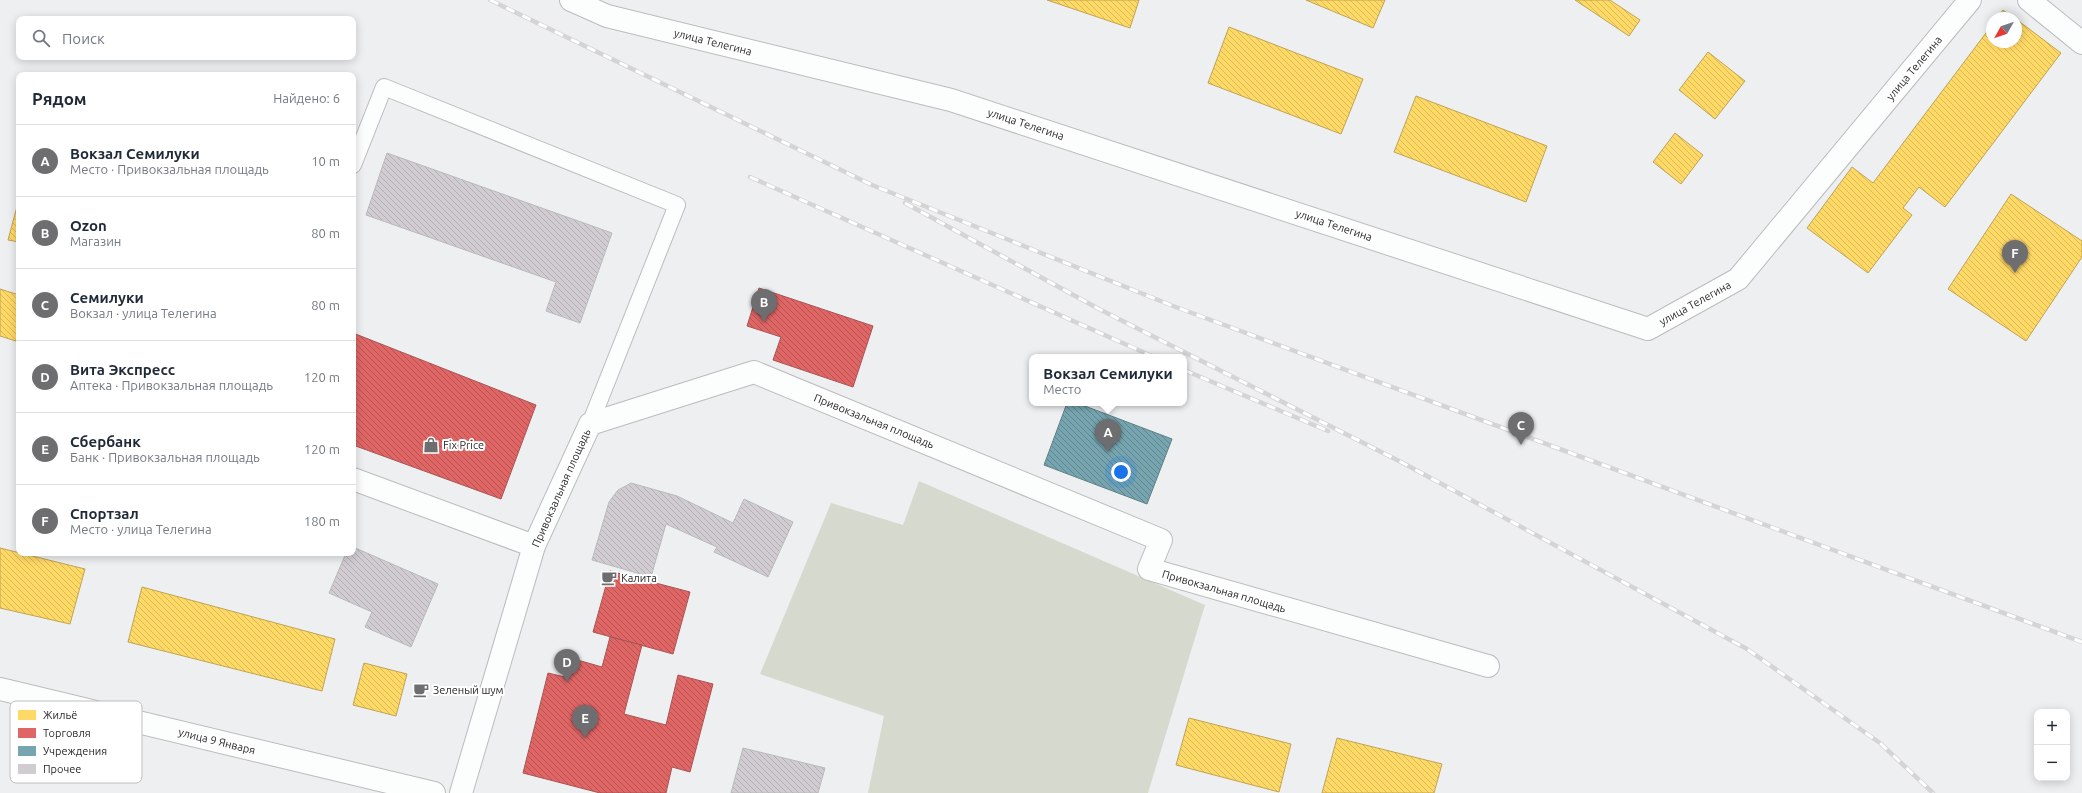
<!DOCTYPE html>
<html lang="ru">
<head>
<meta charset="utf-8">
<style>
  :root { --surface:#fff; --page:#f2f2f3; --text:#1f2937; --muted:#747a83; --line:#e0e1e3; --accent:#6e6e70 }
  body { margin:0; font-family:Ubuntu,sans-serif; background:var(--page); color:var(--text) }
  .controls { position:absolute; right:12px; bottom:12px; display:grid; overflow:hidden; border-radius:8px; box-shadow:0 2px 10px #0003 }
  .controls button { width:36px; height:36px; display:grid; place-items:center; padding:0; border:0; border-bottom:1px solid var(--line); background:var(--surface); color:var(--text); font:20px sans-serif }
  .compass { position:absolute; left:1986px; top:12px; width:36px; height:36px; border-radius:50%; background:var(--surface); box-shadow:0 2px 10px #0003; rotate:230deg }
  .you { position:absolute; left:1121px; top:472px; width:14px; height:14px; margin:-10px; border:3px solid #fff; border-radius:50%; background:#1a73e8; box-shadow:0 0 0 6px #1a73e833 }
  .badge { display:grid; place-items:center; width:26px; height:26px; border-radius:50%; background:var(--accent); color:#fff; font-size:13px; font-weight:700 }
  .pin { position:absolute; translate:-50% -33px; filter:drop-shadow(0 1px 2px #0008) }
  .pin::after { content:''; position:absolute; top:21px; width:14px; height:12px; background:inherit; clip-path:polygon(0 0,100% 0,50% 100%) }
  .popup { position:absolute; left:1029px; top:354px; width:158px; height:52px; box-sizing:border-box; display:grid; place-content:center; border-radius:8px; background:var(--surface); filter:drop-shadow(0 1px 3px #0005); font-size:13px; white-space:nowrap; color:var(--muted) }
  .popup b { font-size:15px; color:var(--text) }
  .popup::after { content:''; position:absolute; left:50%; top:100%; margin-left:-8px; border:8px solid transparent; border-top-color:var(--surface) }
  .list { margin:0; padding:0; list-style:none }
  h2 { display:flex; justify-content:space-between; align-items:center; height:52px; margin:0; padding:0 16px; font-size:17px }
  h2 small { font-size:13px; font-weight:400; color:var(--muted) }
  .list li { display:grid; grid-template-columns:26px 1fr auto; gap:12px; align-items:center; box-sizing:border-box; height:72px; padding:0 16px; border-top:1px solid var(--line) }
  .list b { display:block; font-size:15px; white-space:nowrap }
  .list p { margin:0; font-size:13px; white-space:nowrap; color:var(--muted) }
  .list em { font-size:13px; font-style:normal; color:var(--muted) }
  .icon { flex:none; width:22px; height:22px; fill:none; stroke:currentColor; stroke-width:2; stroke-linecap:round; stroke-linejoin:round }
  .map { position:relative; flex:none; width:2082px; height:793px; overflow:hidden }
  .search { position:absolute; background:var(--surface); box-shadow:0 2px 10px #0003; left:16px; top:16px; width:340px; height:44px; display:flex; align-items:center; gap:10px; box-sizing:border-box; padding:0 14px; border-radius:8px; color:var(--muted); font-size:15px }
  .panel { position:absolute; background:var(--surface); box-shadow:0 2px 10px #0003; left:16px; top:72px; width:340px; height:484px; border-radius:8px }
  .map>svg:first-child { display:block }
</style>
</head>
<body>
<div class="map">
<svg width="2082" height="793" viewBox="0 0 2082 793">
  <defs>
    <pattern id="homes-back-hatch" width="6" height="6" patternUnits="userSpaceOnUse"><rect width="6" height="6" fill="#ffd966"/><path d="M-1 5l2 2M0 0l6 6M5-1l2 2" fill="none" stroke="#dbba59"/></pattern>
    <pattern id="shops-back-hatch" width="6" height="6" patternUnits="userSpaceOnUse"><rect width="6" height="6" fill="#e06666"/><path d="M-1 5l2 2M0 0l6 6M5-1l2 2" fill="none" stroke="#b65454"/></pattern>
    <pattern id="public-back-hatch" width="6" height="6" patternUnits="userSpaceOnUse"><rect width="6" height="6" fill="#76a5af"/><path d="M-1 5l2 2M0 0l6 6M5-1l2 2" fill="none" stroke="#61868f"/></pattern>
    <pattern id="building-back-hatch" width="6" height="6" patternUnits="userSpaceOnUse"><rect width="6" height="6" fill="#d0ccd2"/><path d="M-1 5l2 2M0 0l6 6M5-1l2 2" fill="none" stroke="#b3afb4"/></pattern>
  </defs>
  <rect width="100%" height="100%" fill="#eeeff1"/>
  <!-- park -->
  <path fill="#d6d9ce" d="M919 481 1205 605 1148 793H868L884 716 760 674 831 503 903 525Z"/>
  <!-- homes -->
  <g fill="url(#homes-back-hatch)" stroke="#bfa454">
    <path d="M1047 0H1139L1130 28Z"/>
    <path d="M1306 0H1385L1373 28Z"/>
    <path d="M1575 0H1610L1640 20 1629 36Z"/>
    <path d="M2003 10 2014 18H1997Z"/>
    <path d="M2016 19 2061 53 1945 207 1919 187 1903 208 1912 215 1868 273 1807 228 1852 167 1873 183 1992 25V42H2016Z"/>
    <path d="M1229 27 1363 79 1341 134 1208 83Z"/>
    <path d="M1708 52 1745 81 1715 119 1679 90Z"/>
    <path d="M1416 96 1547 146 1526 202 1394 152Z"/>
    <path d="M1675 133 1703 155 1681 184 1653 162Z"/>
    <path d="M2011 194 2082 241V257L2026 341 1948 289Z"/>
    <path d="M19 199V242L8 240Z"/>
    <path d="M0 289 19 295V342L0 336Z"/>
    <path d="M0 548 85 569 70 624 0 608Z"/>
    <path d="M142 587 335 639 322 691 128 642Z"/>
    <path d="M364 663 407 674 396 716 353 705Z"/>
    <path d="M1189 718 1291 744 1279 792 1176 765Z"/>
    <path d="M1337 738 1442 764 1434 793H1322Z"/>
  </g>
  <!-- shops -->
  <g fill="url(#shops-back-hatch)" stroke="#a95454">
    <path d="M759 288 873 326 853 387 773 360 781 337 747 326Z"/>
    <path d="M353 333 536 405 501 499 353 445Z"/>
    <path d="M610 571 690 592 673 654 593 632Z"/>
    <path d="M610 637 642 645 624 714 666 725 678 675 713 684 690 772 672 767 666 793H600L523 773 548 673 569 678 574 659 602 667Z"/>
  </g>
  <!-- public -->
  <path fill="url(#public-back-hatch)" stroke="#5f8087" d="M1067 403H1077L1172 439 1147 504 1044 465Z"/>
  <!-- building -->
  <g fill="url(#building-back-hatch)" stroke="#bababb">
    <path d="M387 153 612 233 580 323 546 311 556 282 366 215Z"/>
    <path d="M631 483 677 496 733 523 744 499 793 522 768 577 714 552 717 547 666 524 651 577 592 560 609 502 618 490Z"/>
    <path d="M353 547 438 584 411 647 365 627 372 612 329 593 346 553H353Z"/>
    <path d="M743 748 825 768 818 793H731Z"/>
  </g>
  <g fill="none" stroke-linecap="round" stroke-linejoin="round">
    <defs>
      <path id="service" d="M353 165 384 87 677 205 590 424"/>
      <g id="minor">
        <path d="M571 0 607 16 951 100 1648 329 1738 279 1970 0"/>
        <path d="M2029 0 2082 43"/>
        <path d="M353 479 534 546"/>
        <path d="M0 689 434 793"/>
        <path d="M461 793 534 546 590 424 754 372 1161 540 1149 569 1488 666"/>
      </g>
    </defs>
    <!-- service casing -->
    <use href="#service" stroke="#bcbcbe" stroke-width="18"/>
    <!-- minor casing -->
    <use href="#minor" stroke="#bcbcbe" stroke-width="24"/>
    <!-- service -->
    <use href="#service" stroke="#fcfdfd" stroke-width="16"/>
    <!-- minor -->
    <use href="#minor" stroke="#fcfdfd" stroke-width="22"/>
    <defs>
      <g id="rail">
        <path d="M490 0 872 185 1173 306 2082 642"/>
        <path d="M750 177 1154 357"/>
        <path d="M905 203 1099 309 1401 462 1747 649 1880 743 1933 793"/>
        <path d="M1184 370 1328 431"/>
      </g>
    </defs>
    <!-- rail casing -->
    <use href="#rail" stroke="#d4d4d5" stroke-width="4.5"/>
    <!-- rail -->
    <use href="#rail" stroke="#fff" stroke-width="3" stroke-dasharray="9" stroke-linecap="butt"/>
  </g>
  <!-- icons -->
  <defs>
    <symbol id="shop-bare" viewBox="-9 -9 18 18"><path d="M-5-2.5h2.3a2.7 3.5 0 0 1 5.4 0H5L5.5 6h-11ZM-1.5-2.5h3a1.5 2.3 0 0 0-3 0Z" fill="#6e6e70" stroke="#fff" stroke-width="2.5" paint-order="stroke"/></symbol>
    <symbol id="cafe-bare" viewBox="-9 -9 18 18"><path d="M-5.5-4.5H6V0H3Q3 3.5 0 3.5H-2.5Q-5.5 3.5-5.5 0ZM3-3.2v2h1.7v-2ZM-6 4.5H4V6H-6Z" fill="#6e6e70" stroke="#fff" stroke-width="2.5" paint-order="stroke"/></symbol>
  </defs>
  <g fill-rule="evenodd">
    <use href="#shop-bare" x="420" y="434" width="22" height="22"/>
    <use href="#cafe-bare" x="598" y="567" width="22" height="22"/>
    <use href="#cafe-bare" x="410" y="679" width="22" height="22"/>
  </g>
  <g text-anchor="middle" stroke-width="4" stroke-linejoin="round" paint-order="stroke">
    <!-- street labels -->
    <g font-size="11" fill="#29292b" stroke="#fff">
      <text transform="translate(713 42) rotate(14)" y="4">улица Телегина</text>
      <text transform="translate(1914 68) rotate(-50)" y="4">улица Телегина</text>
      <text transform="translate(1026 124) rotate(18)" y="4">улица Телегина</text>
      <text transform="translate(1334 225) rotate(18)" y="4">улица Телегина</text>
      <text transform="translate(1695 303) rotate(-29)" y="4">улица Телегина</text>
      <text transform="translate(874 421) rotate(22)" y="4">Привокзальная площадь</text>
      <text transform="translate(561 488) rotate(-66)" y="4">Привокзальная площадь</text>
      <text transform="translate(1224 591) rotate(16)" y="4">Привокзальная площадь</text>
      <text transform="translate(217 741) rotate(14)" y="4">улица 9 Января</text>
    </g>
    <!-- poi labels -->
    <g font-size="11" fill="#29292b" stroke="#fff" text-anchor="start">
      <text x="443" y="449">Fix Price</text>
      <text x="621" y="582">Калита</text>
      <text x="433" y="694">Зеленый шум</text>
    </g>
  </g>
  <!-- legend -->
  <rect x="10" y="701" width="132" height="82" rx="6" fill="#fff" stroke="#bfbfbf" stroke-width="1"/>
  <rect x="18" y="710" width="18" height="10" fill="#ffd966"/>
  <rect x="18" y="728" width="18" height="10" fill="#e06666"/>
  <rect x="18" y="746" width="18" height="10" fill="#76a5af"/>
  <rect x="18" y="764" width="18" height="10" fill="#d0ccd2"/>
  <g font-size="11" fill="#29292b">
    <text x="43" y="719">Жильё</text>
    <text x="43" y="737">Торговля</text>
    <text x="43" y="755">Учреждения</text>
    <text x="43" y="773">Прочее</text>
  </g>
</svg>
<div class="controls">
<button>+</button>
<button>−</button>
</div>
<svg class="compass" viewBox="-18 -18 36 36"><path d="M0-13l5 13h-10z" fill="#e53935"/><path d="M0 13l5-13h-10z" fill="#747a83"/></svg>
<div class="you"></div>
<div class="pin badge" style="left:1108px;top:452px">A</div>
<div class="popup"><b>Вокзал Семилуки</b>Место</div>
<div class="pin badge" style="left:764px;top:322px">B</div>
<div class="pin badge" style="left:1521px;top:445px">C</div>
<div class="pin badge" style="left:567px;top:682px">D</div>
<div class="pin badge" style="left:585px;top:738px">E</div>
<div class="pin badge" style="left:2015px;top:273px">F</div>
<div class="search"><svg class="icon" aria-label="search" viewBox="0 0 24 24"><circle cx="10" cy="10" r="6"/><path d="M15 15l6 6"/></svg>Поиск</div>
<section class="panel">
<h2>Рядом<small>Найдено: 6</small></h2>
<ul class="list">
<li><span class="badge">A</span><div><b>Вокзал Семилуки</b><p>Место · Привокзальная площадь</p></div><em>10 m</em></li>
<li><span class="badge">B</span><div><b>Ozon</b><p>Магазин</p></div><em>80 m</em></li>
<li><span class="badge">C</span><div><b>Семилуки</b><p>Вокзал · улица Телегина</p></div><em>80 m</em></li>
<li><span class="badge">D</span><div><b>Вита Экспресс</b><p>Аптека · Привокзальная площадь</p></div><em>120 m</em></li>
<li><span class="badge">E</span><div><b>Сбербанк</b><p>Банк · Привокзальная площадь</p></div><em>120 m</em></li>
<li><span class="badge">F</span><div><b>Спортзал</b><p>Место · улица Телегина</p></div><em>180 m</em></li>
</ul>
</section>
</div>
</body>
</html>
